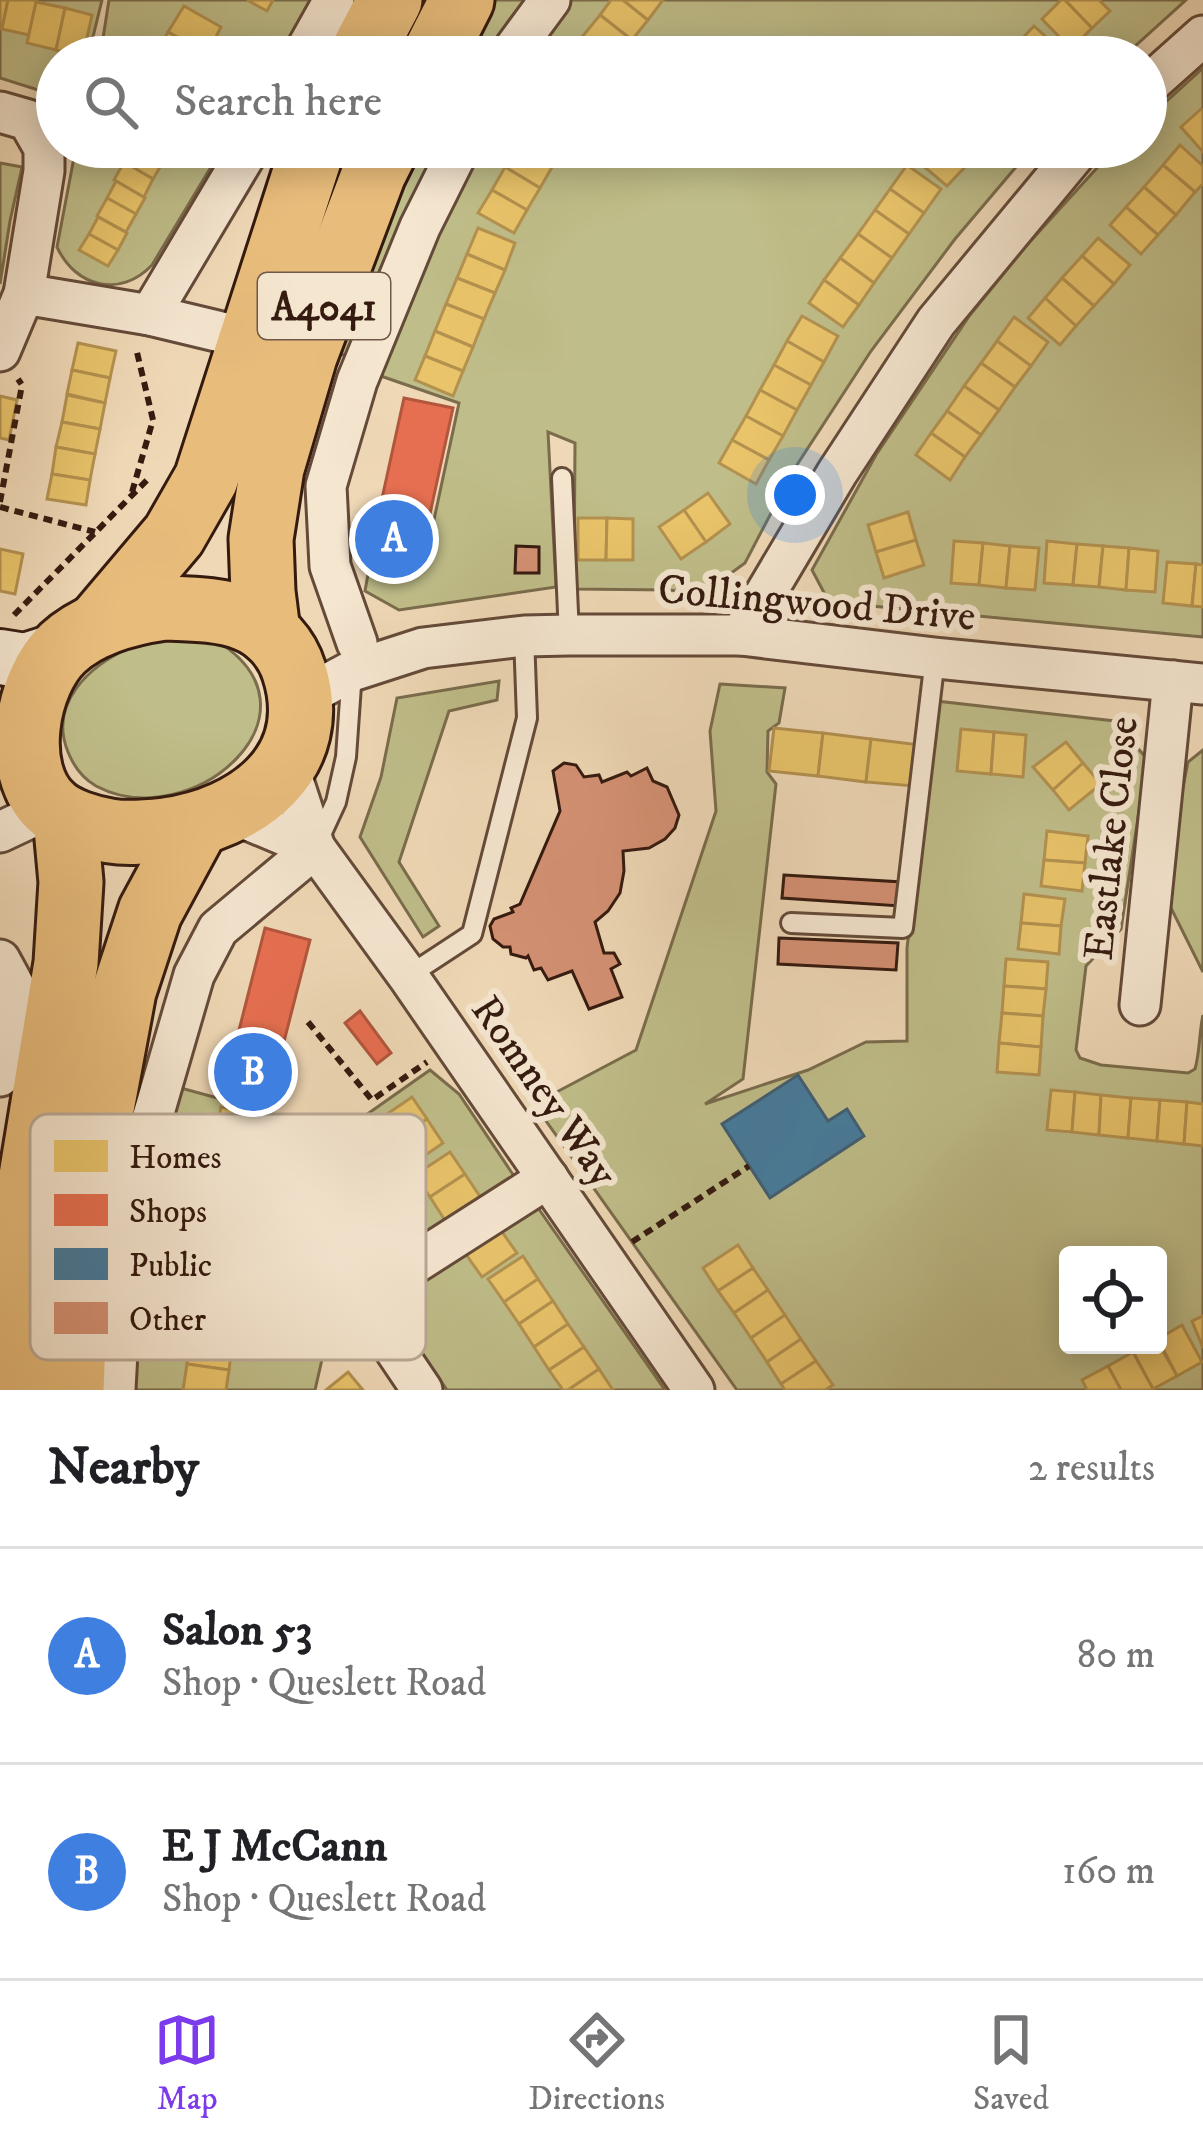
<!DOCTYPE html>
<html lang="en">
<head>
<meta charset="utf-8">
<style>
  :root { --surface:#fff; --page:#f2f2f2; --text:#202124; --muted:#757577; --line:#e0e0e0; --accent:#7c3aed }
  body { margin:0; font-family:"IM FELL DW Pica",serif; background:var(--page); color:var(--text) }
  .controls { position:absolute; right:36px; bottom:36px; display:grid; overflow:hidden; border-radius:12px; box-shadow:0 6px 30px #0003 }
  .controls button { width:108px; height:108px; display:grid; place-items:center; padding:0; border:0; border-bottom:3px solid var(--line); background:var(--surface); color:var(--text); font:60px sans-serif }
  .you { position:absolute; left:795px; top:495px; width:42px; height:42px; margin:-30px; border:9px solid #fff; border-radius:50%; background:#1a73e8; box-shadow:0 0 0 18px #1a73e833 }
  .badge { display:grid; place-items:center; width:78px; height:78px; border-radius:50%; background:var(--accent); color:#fff; font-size:39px; font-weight:700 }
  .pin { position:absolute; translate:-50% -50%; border:6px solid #fff; box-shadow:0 3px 12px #0006 }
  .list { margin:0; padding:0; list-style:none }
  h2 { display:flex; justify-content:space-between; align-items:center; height:156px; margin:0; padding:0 48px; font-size:51px }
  h2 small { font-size:39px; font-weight:400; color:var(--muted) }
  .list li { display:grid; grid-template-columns:78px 1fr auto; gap:36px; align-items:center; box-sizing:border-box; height:216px; padding:0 48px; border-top:3px solid var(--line) }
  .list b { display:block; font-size:45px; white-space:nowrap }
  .list p { margin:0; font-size:39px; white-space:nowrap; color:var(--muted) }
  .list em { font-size:39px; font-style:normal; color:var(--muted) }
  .icon { flex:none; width:66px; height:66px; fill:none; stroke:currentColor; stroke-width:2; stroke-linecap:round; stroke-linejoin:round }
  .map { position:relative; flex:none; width:1203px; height:1390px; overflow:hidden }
  .search { position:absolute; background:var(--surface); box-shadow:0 6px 30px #0003; left:36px; right:36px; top:36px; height:132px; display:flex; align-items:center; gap:30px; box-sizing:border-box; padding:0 42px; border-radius:66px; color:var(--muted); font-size:45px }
  .sheet { height:588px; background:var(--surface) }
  nav { display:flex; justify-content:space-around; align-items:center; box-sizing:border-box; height:168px; border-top:3px solid var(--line); background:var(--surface); font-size:33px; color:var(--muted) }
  nav a { display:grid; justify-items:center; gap:6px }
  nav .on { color:var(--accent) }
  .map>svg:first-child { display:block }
</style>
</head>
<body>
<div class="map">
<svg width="1203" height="1390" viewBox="0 0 1203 1390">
  <rect width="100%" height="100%" fill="#efd8b6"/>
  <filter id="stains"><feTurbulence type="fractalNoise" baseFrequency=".00167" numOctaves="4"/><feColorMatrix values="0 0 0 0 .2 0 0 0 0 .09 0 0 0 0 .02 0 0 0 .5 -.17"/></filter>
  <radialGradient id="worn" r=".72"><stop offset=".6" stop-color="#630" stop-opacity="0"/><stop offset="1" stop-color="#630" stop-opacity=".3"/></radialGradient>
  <!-- green -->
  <g fill="#bfbd89" stroke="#7a6c4c" stroke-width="3" fill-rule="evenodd">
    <path d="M0 0H102L88 57H57V96L0 78Z"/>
    <path d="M109 0H311L279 57H100Z"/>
    <path d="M483 0H533L498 57H449Z"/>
    <path d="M571 0H1186L1123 57H529Z"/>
    <path d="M1203 68V637L829 602 812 570 876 455 970 315 1027 245 1116 147H1146V120Z"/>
    <path d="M76 147H223L152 265C121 298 76 288 57 247Z"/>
    <path d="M400 147H444L352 356 331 353Z"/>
    <path d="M474 147H1033L955 239 871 351 793 471 745 563 701 595 670 590 574 589 575 443 548 432 556 587 399 610 365 591 370 563 423 571 459 403 375 374Z"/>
    <path d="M0 163 22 167 10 221 0 284Z"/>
    <path d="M212 638C337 710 192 837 96 786 82 778 74 767 68 752 48 703 89 666 131 647 155 636 185 639 212 638Z"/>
    <path d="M499 681 497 700 449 711 399 862 439 926 423 937 360 837 381 777 397 698Z"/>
    <path d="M720 684 785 688 779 723 768 731 767 772 776 784 743 1079 705 1104 808 1070 866 1042 907 1041V948L936 701 1115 721 1147 759 1121 929 1086 966 1076 1050 1080 1058 1101 1065 1188 1073 1195 1069C1200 1052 1199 1033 1203 1015V1390H737L534 1104 636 1050 716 811 710 731ZM1068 1255H1158V1345H1068Z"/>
    <path d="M1203 750V972L1167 900 1173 838 1188 762Z"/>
    <path d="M430 1070 459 1094 516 1179 368 1279 348 1254 335 1244 322 1327 315 1326 311 1351 323 1355 315 1390H133C142 1288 166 1189 177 1087L269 1112 322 1146Z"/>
    <path d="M536 1205 665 1390H447L387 1302Z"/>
  </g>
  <!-- homes -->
  <g fill="#e9c46a" stroke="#b3914f" stroke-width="3">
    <path d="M0 0H8L2 29H0Z"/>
    <path d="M8 0H37L29 35 2 29Z"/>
    <path d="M247 0H273L267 11Z"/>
    <path d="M611 0H623L648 20 632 40 600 15Z"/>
    <path d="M623 0H663L648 20Z"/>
    <path d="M1061 0H1065L1092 28 1071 49 1042 19Z"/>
    <path d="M1065 0H1099L1110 11 1092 28Z"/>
    <path d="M36 2 65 8 56 50 27 43Z"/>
    <path d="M184 6 221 27 213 43 237 57H212L168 32Z"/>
    <path d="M65 8 92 15 83 56 56 50Z"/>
    <path d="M600 15 632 40 619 57H608L582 37Z"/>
    <path d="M1034 26 1066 55 1063 57H1031L1017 44Z"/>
    <path d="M168 32 212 57 155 55Z"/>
    <path d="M582 37 608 57H567Z"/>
    <path d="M1017 44 1031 57H1005Z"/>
    <path d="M1201 109 1203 111V152L1181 127Z"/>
    <path d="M1180 145 1203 166V184L1195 192 1163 165Z"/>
    <path d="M132 147 163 162 153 179 124 162Z"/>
    <path d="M517 147H528L555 162 540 188 505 167Z"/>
    <path d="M528 147H564L555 162Z"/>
    <path d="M925 147H940L964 168 947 186 915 159Z"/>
    <path d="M940 147H981L964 168Z"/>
    <path d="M124 162 153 179 144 197 114 180Z"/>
    <path d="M907 165 941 189 924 213 890 189Z"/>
    <path d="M1163 165 1195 192 1176 215 1144 187Z"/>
    <path d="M505 167 540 188 527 210 492 190Z"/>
    <path d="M116 181 145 198 136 214 107 198Z"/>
    <path d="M1144 187 1176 215 1158 235 1126 207Z"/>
    <path d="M890 189 924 213 909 234 875 210Z"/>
    <path d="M492 190 527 210 514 233 478 213Z"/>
    <path d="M107 198 136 214 126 232 97 216Z"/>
    <path d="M1126 207 1158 235 1141 254 1110 225Z"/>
    <path d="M875 210 909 234 892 258 858 234Z"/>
    <path d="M98 217 127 233 118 250 89 234Z"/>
    <path d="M478 228 515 243 505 270 467 254Z"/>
    <path d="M89 234 118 250 108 266 79 250Z"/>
    <path d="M858 234 892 258 874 283 840 258Z"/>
    <path d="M1098 238 1130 265 1114 284 1082 256Z"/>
    <path d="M467 254 505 270 495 293 457 278Z"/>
    <path d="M1082 256 1114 284 1094 306 1062 278Z"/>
    <path d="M840 258 874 283 859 305 824 280Z"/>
    <path d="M457 278 495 293 484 319 446 304Z"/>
    <path d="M1062 278 1094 306 1076 326 1045 298Z"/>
    <path d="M824 280 859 305 843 327 809 303Z"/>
    <path d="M1045 298 1076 326 1060 345 1028 318Z"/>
    <path d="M446 304 484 319 473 347 435 331Z"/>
    <path d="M802 316 838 336 824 362 787 341Z"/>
    <path d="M1014 317 1048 342 1031 366 997 341Z"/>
    <path d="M435 331 473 347 463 371 425 356Z"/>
    <path d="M787 341 824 362 811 385 774 365Z"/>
    <path d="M997 341 1031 366 1015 387 981 363Z"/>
    <path d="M78 343 116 351 110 378 72 370Z"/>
    <path d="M425 356 463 371 453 396 415 380Z"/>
    <path d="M981 363 1015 387 999 410 964 386Z"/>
    <path d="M774 365 811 385 797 410 760 390Z"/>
    <path d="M72 370 110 378 105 403 67 394Z"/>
    <path d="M964 386 999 410 981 435 947 411Z"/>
    <path d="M760 390 797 410 783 436 746 416Z"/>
    <path d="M67 395 105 403 100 429 62 422Z"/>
    <path d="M0 396 17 400 9 440 0 438Z"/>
    <path d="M947 411 981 435 965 457 931 433Z"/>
    <path d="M746 416 783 436 769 460 732 440Z"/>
    <path d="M62 422 100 429 95 454 56 447Z"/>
    <path d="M931 433 965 457 950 480 916 455Z"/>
    <path d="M732 440 769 460 756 484 719 463Z"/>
    <path d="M56 447 95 454 90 480 52 474Z"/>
    <path d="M52 474 90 480 86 505 47 499Z"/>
    <path d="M708 493 730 524 706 542 684 510Z"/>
    <path d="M684 510 706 542 681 559 659 527Z"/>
    <path d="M908 512 916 540 876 552 868 525Z"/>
    <path d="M578 518H607L606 560H578Z"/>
    <path d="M607 518 633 519V560H606Z"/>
    <path d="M916 540 924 565 884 578 876 552Z"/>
    <path d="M954 541 983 543 979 585 951 583Z"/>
    <path d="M1047 541 1077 544 1073 585 1044 583Z"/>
    <path d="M983 543 1010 546 1006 588 979 585Z"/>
    <path d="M1077 544 1103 546 1099 587 1073 585Z"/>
    <path d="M1010 546 1039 548 1035 590 1006 588Z"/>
    <path d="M1103 546 1129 548 1126 590 1099 587Z"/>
    <path d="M1129 548 1158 551 1155 592 1126 590Z"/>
    <path d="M0 549 23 554 15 594 0 591Z"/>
    <path d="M1167 562 1196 564 1192 606 1163 603Z"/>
    <path d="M1196 564 1203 565V607L1192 606Z"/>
    <path d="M774 728 823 733 818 776 769 771Z"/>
    <path d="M961 729 994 732 991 774 957 771Z"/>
    <path d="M994 732 1026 735 1023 777 991 774Z"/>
    <path d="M823 733 871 739 866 782 818 776Z"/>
    <path d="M871 739 920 745 914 786 866 782Z"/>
    <path d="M1066 742 1083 763 1053 790 1033 767Z"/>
    <path d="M1083 763 1101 784 1069 810 1053 790Z"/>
    <path d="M1047 831 1088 836 1085 863 1044 860Z"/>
    <path d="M1044 860 1085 863 1082 891 1041 886Z"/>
    <path d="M1024 894 1065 899 1061 926 1021 923Z"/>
    <path d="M1021 923 1061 926 1059 954 1018 949Z"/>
    <path d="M1006 959 1048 962 1046 989 1004 986Z"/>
    <path d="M1004 986 1046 989 1043 1016 1002 1013Z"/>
    <path d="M1002 1013 1043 1016 1041 1047 999 1043Z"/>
    <path d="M999 1043 1041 1047 1039 1075 997 1072Z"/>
    <path d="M1051 1090 1075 1092 1072 1132 1047 1130Z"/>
    <path d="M1075 1092 1101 1095 1099 1135 1072 1132Z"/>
    <path d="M1101 1095 1131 1098 1128 1138 1099 1135Z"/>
    <path d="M412 1097 427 1119 392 1143 377 1121Z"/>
    <path d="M1131 1098 1160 1100 1157 1141 1128 1138Z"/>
    <path d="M1160 1100 1187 1102 1184 1144 1157 1141Z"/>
    <path d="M1187 1102 1203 1104V1146L1184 1144Z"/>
    <path d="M221 1107 263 1115 257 1142 216 1134Z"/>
    <path d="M427 1119 443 1143 408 1167 392 1143Z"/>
    <path d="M450 1152 465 1174 430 1197 415 1175Z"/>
    <path d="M465 1174 481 1198 446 1222 430 1197Z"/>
    <path d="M500 1229 517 1253 482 1277 465 1253Z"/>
    <path d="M738 1245 753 1268 718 1291 703 1268Z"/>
    <path d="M523 1256 538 1279 504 1302 488 1279Z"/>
    <path d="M753 1268 768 1290 734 1313 718 1291Z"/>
    <path d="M538 1279 553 1301 519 1324 504 1302Z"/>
    <path d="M768 1290 785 1315 751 1338 734 1313Z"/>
    <path d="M553 1301 568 1324 534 1347 519 1324Z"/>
    <path d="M785 1315 801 1339 767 1362 751 1338Z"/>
    <path d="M1203 1316V1348L1192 1321Z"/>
    <path d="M568 1324 584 1347 549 1370 534 1347Z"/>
    <path d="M1182 1325 1202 1362 1177 1376 1158 1339Z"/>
    <path d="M191 1335 233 1340 229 1370 187 1364Z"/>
    <path d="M801 1339 816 1361 781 1384 767 1362Z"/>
    <path d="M1158 1342 1177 1376 1153 1389 1133 1352 1146 1345H1158Z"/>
    <path d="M584 1347 599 1369 568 1390H563L549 1370Z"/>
    <path d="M1133 1352 1153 1389 1151 1390H1121L1108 1366Z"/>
    <path d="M816 1361 833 1385 825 1390H785L781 1384Z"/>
    <path d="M187 1364 229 1370 226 1390H183Z"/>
    <path d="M1108 1366 1121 1390H1087L1082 1380Z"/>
    <path d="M599 1369 613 1390H568Z"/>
    <path d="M348 1372 363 1390H326Z"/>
  </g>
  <!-- shops -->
  <g fill="#e76f51" stroke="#b2563d" stroke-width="3">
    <path d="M404 398 453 408 418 569 369 558Z"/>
    <path d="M265 928 310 940 268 1104 223 1093Z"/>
    <path d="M360 1011 391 1053 377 1064 345 1023Z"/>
  </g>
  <!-- public -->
  <path fill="#457b9d" stroke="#405e72" stroke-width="3" d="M798 1075 828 1121 847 1109 864 1136 770 1198 722 1124Z"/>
  <!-- building -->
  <g fill="#d49174" stroke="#351a0f" stroke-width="3">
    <path d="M516 546 539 547V573H515Z"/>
    <path d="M564 763 576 765 584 777 599 775 602 782 627 772 631 776 647 768 653 781 667 787 679 815 675 828 665 839 649 848 623 851 624 871 620 893 608 911 595 922 604 953H614L620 964 611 969 622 997 589 1009 572 971 548 980 541 968 534 970 528 956 526 958 511 954 510 947H503L493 939 490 926 494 919 513 912 511 908 520 904 560 811 553 771Z"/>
    <path d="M784 875 902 882 900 906 782 898Z"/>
    <path d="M779 938 898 943 896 970 778 964Z"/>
  </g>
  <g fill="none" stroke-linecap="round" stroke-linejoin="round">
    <defs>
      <g id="service">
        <path d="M562 478 569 635"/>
        <path d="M318 841 336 802 346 757 352 671"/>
        <path d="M791 923 903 928 935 658"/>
        <path d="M408 976 472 934 527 718 524 636"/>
      </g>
      <g id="minor">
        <path d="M302 57 334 0"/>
        <path d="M508 57 550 0"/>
        <path d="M1146 87 1203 36"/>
        <path d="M0 112 28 120 44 148V171L24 294"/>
        <path d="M150 315 250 147"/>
        <path d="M0 351 24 294 150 315 250 339"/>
        <path d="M741 635 837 473 936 322 1081 147"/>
        <path d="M357 643 330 566 326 486 357 381 420 227 460 147"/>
        <path d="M300 699 352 671 423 648 524 636 569 635H741L935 658 1203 684"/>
        <path d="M287 762 315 848 408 976 694 1390"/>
        <path d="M229 812 315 848"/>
        <path d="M0 832 51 808"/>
        <path d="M0 960 18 993 0 1076"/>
        <path d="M1140 1005 1173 681"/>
        <path d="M115 1390 119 1314 153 1116 194 975 218 929 315 848"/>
        <path d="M422 1390 379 1326 374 1308 387 1281 548 1178"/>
      </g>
      <path id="secondary" d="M0 657 25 661 60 650"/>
      <g id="trunk">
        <path d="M360 57 390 0"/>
        <path d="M433 57 462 0"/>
        <path d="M164 608C191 609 221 609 246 619 269 628 287 648 294 671 324 763 247 819 165 830 147 832 128 834 110 831 91 828 64 820 51 807 11 771 26 682 63 648 90 623 129 613 164 608Z"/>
        <path d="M97 626 174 535 206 479 313 147"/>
        <path d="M268 632 263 592 261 539 272 468 305 356 374 173 387 147"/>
        <path d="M12 1390 23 1225 66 963 71 882 65 817"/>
        <path d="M72 1390 78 1237 124 991 150 912 197 825"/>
      </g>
    </defs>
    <!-- service casing -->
    <use href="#service" stroke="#644a39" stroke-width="24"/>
    <!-- minor casing -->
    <use href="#minor" stroke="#644a39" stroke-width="45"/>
    <!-- secondary casing -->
    <use href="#secondary" stroke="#351a0f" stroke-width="60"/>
    <!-- trunk casing -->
    <use href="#trunk" stroke="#351a0f" stroke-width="69"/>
    <!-- path -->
    <g stroke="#351a0f" stroke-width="6" stroke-dasharray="9 6" stroke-linecap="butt">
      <path d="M132 492 153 420 136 348"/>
      <path d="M0 502 22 385 18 379"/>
      <path d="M0 507 95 532"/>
      <path d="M14 615 148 479"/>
      <path d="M308 1022 372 1100 427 1062"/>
      <path d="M632 1242 749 1166"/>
    </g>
    <!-- service -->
    <use href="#service" stroke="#f5e6d0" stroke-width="18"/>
    <!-- minor -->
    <use href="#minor" stroke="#f5e6d0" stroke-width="39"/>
    <!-- secondary -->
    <use href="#secondary" stroke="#f5e6d0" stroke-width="54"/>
    <!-- trunk -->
    <use href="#trunk" stroke="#e8bc7b" stroke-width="63"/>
  </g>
  <g text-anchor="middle" stroke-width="12" stroke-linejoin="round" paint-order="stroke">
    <!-- shield labels -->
    <rect fill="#f5e6d0" stroke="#6f5749" stroke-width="3" x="258" y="273" width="132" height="66" rx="9"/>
    <g font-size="39" font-weight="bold" fill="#351a0f">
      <text x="324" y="320">A4041</text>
    </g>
    <!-- street labels -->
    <g font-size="42" fill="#351a0f" stroke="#f5e6d0">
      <text transform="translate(817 601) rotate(5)" y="15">Collingwood Drive</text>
      <text transform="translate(1109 838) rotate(-84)" y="15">Eastlake Close</text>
      <text transform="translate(546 1090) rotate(55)" y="15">Romney Way</text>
    </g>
  </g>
  <!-- legend -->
  <rect x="30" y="1114" width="396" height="246" rx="18" fill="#f5e6d0" stroke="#bba996" stroke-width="3"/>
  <rect x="54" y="1140" width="54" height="32" fill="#e9c46a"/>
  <rect x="54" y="1194" width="54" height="32" fill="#e76f51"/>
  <rect x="54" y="1248" width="54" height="32" fill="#457b9d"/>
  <rect x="54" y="1302" width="54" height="32" fill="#d49174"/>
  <g font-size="33" fill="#351a0f">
    <text x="129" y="1168">Homes</text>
    <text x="129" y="1222">Shops</text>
    <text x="129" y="1276">Public</text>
    <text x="129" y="1330">Other</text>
  </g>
  <rect width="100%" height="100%" filter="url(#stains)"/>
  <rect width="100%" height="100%" fill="url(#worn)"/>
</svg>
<div class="controls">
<button><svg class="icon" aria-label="locate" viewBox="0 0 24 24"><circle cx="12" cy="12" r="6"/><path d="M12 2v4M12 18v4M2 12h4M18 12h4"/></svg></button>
</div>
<div class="you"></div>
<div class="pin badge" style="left:394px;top:539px;background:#3f7fe0">A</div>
<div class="pin badge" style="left:253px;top:1072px;background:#3f7fe0">B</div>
<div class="search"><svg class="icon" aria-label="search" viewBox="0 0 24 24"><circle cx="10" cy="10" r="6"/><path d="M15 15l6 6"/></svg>Search here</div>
</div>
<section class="sheet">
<h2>Nearby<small>2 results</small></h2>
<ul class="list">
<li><span class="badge" style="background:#3f7fe0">A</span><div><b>Salon 53</b><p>Shop · Queslett Road</p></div><em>80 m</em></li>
<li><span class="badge" style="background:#3f7fe0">B</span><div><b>E J McCann</b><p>Shop · Queslett Road</p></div><em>160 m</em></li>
</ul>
</section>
<nav>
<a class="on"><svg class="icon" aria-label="map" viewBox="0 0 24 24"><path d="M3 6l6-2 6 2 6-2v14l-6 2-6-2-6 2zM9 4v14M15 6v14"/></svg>Map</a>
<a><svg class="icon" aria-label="directions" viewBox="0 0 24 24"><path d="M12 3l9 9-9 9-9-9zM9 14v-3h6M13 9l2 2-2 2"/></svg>Directions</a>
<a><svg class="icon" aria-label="saved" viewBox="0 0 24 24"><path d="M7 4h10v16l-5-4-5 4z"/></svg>Saved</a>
</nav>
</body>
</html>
